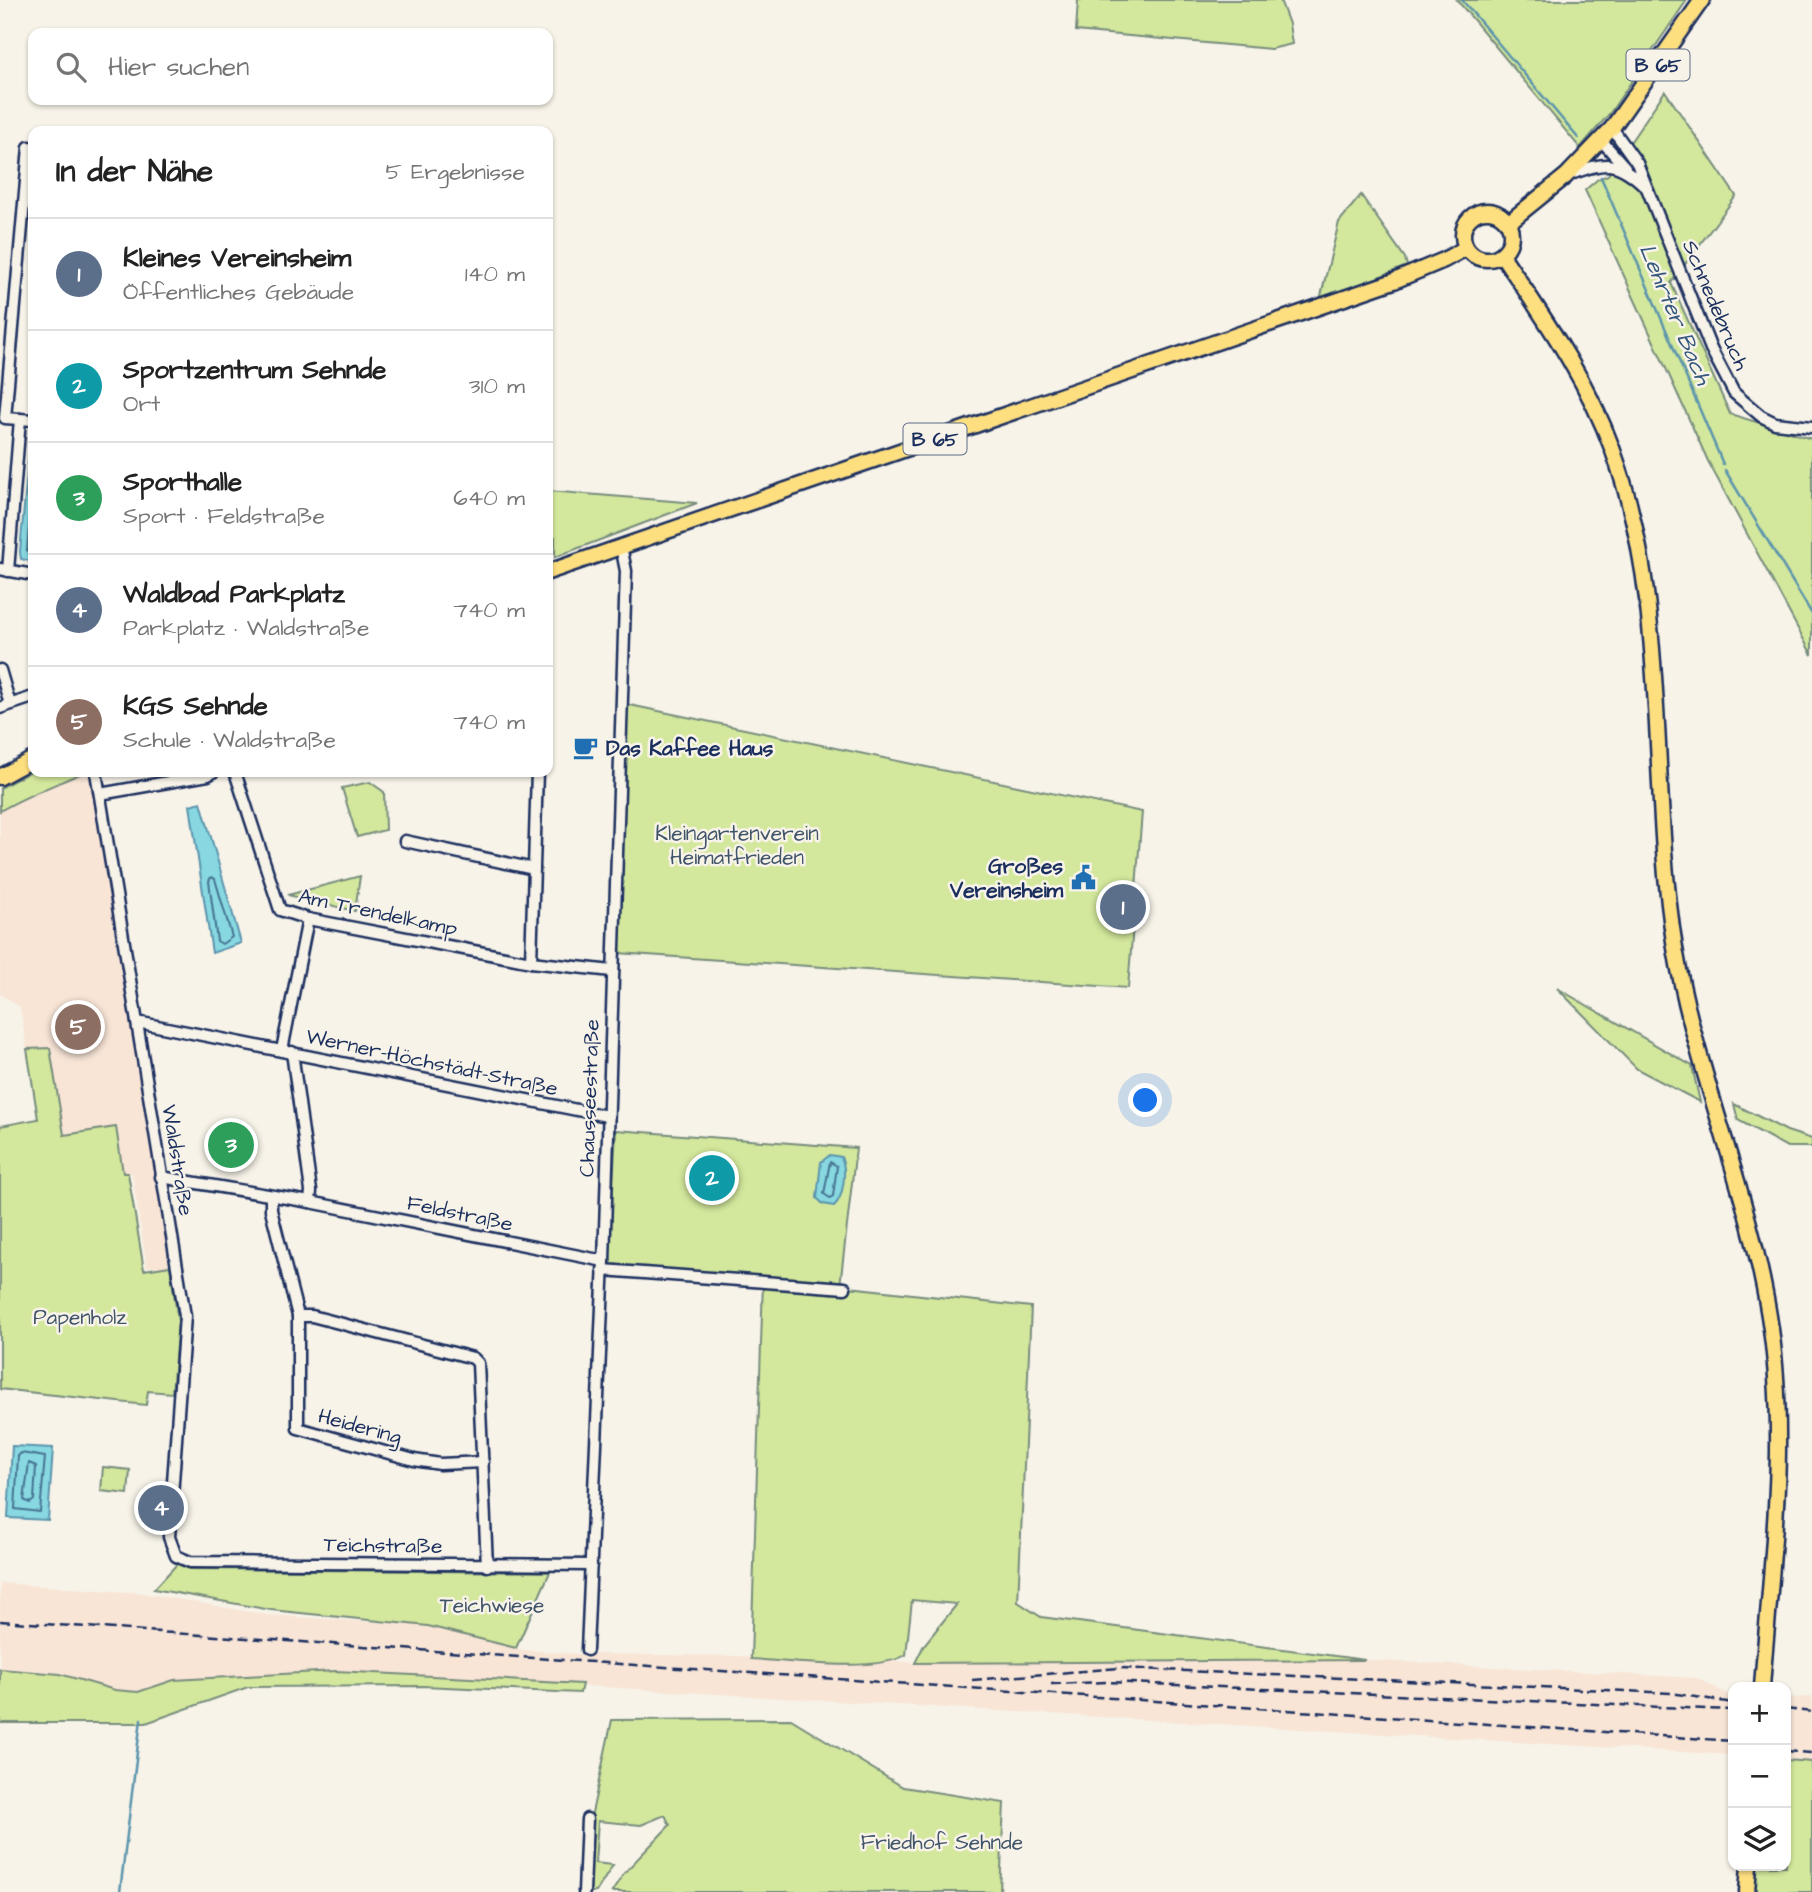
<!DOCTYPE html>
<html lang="de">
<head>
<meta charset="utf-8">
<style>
  :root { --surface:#fff; --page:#f6f6f6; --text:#222; --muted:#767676; --line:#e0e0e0; --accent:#0f766e }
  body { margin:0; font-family:"Architects Daughter",sans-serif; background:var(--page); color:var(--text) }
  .controls { position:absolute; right:21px; bottom:21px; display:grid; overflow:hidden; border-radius:14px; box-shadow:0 2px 5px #0004 }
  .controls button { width:63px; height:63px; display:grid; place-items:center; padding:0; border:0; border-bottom:2px solid var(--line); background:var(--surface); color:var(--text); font:35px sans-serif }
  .you { position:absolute; left:1146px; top:1101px; width:24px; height:24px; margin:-18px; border:5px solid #fff; border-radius:50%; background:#1a73e8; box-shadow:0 0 0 10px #1a73e833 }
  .badge { display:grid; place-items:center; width:46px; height:46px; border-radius:50%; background:var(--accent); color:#fff; font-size:23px; font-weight:700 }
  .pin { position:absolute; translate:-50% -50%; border:4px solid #fff; box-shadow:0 2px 7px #0006 }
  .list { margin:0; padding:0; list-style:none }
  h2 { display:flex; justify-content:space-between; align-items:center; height:91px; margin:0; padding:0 28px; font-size:30px }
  h2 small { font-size:23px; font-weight:400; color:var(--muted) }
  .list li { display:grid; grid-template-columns:46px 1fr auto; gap:21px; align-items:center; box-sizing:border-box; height:112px; padding:0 28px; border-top:2px solid var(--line) }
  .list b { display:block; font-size:26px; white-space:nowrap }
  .list p { margin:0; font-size:23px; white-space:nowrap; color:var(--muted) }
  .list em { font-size:23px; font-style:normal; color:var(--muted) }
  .icon { flex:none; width:38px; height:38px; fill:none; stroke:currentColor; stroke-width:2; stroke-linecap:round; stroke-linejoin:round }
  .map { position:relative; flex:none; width:1812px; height:1892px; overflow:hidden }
  .search { position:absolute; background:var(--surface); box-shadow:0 2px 5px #0004; left:28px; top:28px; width:525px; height:77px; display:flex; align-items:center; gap:18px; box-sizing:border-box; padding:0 24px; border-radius:14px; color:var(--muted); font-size:26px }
  .panel { position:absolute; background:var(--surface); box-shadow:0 2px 5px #0004; left:28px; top:126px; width:525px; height:651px; border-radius:14px }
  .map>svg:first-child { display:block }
</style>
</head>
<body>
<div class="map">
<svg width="1812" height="1892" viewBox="0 0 1812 1892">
  <rect width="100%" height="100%" fill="#f7f3e8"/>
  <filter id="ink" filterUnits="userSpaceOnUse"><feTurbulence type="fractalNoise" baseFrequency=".0143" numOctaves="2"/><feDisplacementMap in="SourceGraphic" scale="14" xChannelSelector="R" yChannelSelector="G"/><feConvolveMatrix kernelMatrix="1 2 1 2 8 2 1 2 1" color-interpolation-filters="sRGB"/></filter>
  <g filter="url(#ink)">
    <!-- built -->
    <g fill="#f8e5d6">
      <path d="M35 772H91L170 1266 147 1267 132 1173H123L116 1127 64 1135 50 1048 27 1049 20 1007 0 994V790Z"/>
      <path d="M0 1583 143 1593 268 1615 428 1626 476 1635 523 1650 579 1654 739 1656 870 1664 896 1661 916 1663 1365 1660 1697 1678 1733 1697V1755L336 1671 174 1680 138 1692 115 1690 60 1674 0 1669Z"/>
      <path d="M1812 1697V1723L1808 1724 1812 1725V1762L1786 1760V1698Z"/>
    </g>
    <!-- green -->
    <g fill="#d3e89c" stroke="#778c7d" stroke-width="2">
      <path d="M1078 0H1280L1289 24 1292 44 1271 49 1076 31Z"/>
      <path d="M1457 0H1687L1610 113 1580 148Z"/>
      <path d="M1665 91 1736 196 1671 283 1730 414 1812 439V655L1708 461 1585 190 1598 179 1608 175Z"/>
      <path d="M1361 195 1405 258 1407 266 1320 300 1339 222Z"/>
      <path d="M548 491 697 503 555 557V537H548Z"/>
      <path d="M625 704 1142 812 1128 988 618 953Z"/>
      <path d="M33 770 84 772C55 785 27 795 0 811V788Z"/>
      <path d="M370 782 384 792 385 830 357 837 342 788Z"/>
      <path d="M360 876 355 911 288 895Z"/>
      <path d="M1557 988 1692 1066 1700 1102 1637 1069Z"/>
      <path d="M50 1048 64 1135 116 1127 123 1173H128L144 1270 170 1266 178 1321 172 1393 148 1391 146 1405 0 1389V1126L38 1119 27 1049Z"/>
      <path d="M1734 1104 1787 1131 1812 1139V1147H1787L1738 1120Z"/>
      <path d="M616 1130 856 1148 840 1286 1031 1307 1018 1602 1041 1617 1365 1660 915 1663 924 1645 957 1604 912 1600 906 1655C874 1673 789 1661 751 1659L763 1281 609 1264Z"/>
      <path d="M103 1467 130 1470 128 1494 101 1491Z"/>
      <path d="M177 1564 191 1569 550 1572 516 1648 428 1626 271 1610 154 1589Z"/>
      <path d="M0 1669 60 1674 115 1690 138 1692 174 1680 336 1671 582 1684 580 1693 423 1686 248 1687 146 1723H0Z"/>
      <path d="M791 1719 903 1787 1004 1803 1000 1892H612L624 1873 670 1825 665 1815 641 1825 598 1821 595 1863 613 1865 596 1892H588L590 1822 612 1720Z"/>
      <path d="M1786 1760 1812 1762V1892H1754L1756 1866H1786Z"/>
    </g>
    <!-- water -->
    <g fill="#87d8e1" stroke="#5c94ad" stroke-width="2">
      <path d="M33 441V562L21 559 20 552 28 462Z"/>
      <path d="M201 802 241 943 212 953 190 805Z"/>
      <path d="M830 1155 841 1157C847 1169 844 1197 834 1206L823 1204 817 1198 821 1162Z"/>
      <path d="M12 1446 53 1448 48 1520 8 1518Z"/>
    </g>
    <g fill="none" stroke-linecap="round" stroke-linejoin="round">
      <!-- shore -->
      <g stroke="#467392" stroke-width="2">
        <path d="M33 480 27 551 33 555"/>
        <path d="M211 877 215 879 232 937 222 944 217 941 209 881Z"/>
        <path d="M830 1162 837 1166 833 1196 830 1198 824 1194Z"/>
        <path d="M21 1453 45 1457 40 1512 15 1509 18 1456Z"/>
        <path d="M29 1463 36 1466 34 1500 30 1503 24 1500Z"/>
      </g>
      <!-- stream -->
      <g stroke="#5c94ad" stroke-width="2.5">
        <path d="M1462 0 1578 138"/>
        <path d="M1601 177 1723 464"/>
        <path d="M1725 470 1812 614"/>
        <path d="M120 1892 141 1719"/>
      </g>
      <defs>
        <g id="street">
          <path d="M1612 128 1637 163 1711 349 1734 393 1761 416 1775 423 1812 427"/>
          <path d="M1601 140 1625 167"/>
          <path d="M33 148 29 147 5 418 33 420"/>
          <path d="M1571 174C1607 161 1617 160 1645 186"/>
          <path d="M0 569 33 575"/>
          <path d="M8 571 20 419"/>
          <path d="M0 670 10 704"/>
          <path d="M0 708 33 697"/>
          <path d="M96 772 185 1316 169 1537 176 1556 190 1562 591 1565"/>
          <path d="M235 772 280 910 308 919 531 962 612 971"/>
          <path d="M100 794 208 775 213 772"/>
          <path d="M405 841 534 869"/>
          <path d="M531 962 537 772"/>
          <path d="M137 1022 607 1116"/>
          <path d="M282 1050 308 919"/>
          <path d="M292 1052 311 1191 310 1202"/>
          <path d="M161 1177 310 1202 604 1261"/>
          <path d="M271 1196V1210L298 1316V1428L414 1460 440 1464 483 1462"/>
          <path d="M603 1270 845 1288"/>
          <path d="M298 1316H312L473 1358 478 1363 487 1566"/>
          <path d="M587 1650 604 1261 626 571 621 546"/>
          <path d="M584 1892 587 1819"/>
        </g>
        <g id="primary">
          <circle cx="1487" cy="235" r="24"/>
          <path d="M1508 223 1566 176 1612 128 1702 0"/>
          <path d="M1502 255C1543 317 1586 377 1612 448 1671 609 1648 782 1675 948 1696 1073 1749 1191 1769 1316 1789 1438 1771 1565 1762 1687"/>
          <path d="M548 572 1394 281 1444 260 1466 248"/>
          <path d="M0 777 33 759"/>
          <path d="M1747 1892 1749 1866"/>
        </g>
      </defs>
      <!-- street casing -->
      <use href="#street" stroke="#1b2f5e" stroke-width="15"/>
      <!-- primary casing -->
      <use href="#primary" stroke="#1b2f5e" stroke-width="19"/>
      <!-- street -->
      <use href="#street" stroke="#f7f3e8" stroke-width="10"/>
      <!-- primary -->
      <use href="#primary" stroke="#fedf80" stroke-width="14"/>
      <!-- rail -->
      <g stroke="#1b2f5e" stroke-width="2.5" stroke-dasharray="10 5" stroke-linecap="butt">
        <path d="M0 1621 1733 1741"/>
        <path d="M972 1680 1119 1668 1671 1693 1733 1703"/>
        <path d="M1051 1684 1108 1682 1729 1710"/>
        <path d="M1786 1709 1812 1712"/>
        <path d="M1786 1751 1812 1753"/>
      </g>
    </g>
  </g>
  <!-- icons -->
  <defs>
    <symbol id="cafe-bare" viewBox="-9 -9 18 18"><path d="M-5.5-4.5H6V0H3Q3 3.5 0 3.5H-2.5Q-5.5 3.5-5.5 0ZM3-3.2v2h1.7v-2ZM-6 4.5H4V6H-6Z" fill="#1f6fb2" stroke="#f7f3e8" stroke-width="2.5" paint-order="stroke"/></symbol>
    <symbol id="civic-bare" viewBox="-9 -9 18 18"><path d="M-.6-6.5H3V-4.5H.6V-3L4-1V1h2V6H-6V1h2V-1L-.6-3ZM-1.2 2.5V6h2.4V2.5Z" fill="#1f6fb2" stroke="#f7f3e8" stroke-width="2.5" paint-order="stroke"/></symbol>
  </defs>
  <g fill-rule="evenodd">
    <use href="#cafe-bare" x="568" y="730" width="35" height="35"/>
    <use href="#civic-bare" x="1066" y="860" width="35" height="35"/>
  </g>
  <g text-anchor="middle" stroke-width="5" stroke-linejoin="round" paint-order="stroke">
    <!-- shield labels -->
    <g fill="#f7f3e8" stroke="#5d6a87" stroke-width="2">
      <rect x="1626.5" y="49.5" width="63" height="31" rx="5"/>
      <rect x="903.5" y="423.5" width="63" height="31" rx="5"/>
    </g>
    <g font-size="19" font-weight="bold" fill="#1b2f5e">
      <text x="1658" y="72">B 65</text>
      <text x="935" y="446">B 65</text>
    </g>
    <!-- street labels -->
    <g font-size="21" fill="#1b2f5e" stroke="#f7f3e8">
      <text transform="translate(1716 305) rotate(67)" y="7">Schnedebruch</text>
      <text transform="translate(378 912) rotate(12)" y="7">Am Trendelkamp</text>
      <text transform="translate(432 1062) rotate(12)" y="7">Werner-Höchstädt-Straße</text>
      <text transform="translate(589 1098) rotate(-88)" y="7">Chausseestraße</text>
      <text transform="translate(178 1160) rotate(81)" y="7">Waldstraße</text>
      <text transform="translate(460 1213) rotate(12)" y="7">Feldstraße</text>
      <text transform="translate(360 1426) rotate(15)" y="7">Heidering</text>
      <text transform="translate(383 1545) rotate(1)" y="7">Teichstraße</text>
    </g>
    <!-- poi labels -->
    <g font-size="21" font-weight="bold" fill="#1b2f5e" stroke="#f7f3e8" text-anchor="start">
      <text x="606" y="755">Das Kaffee Haus</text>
      <text x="1063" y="873" text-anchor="end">Großes<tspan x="1063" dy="24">Vereinsheim</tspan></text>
    </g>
    <!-- park labels -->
    <g font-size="21" fill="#40546a" stroke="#f7f3e8">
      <text x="737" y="840">Kleingartenverein<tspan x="737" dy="24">Heimatfrieden</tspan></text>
      <text x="80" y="1324">Papenholz</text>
      <text x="492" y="1612">Teichwiese</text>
      <text x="942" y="1849">Friedhof Sehnde</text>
    </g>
    <!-- water labels -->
    <g font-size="23" font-style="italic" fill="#36597f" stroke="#f7f3e8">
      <text transform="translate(1676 314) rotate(67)" y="8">Lehrter Bach</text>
    </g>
  </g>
</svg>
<div class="controls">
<button>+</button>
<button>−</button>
<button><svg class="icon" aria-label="layers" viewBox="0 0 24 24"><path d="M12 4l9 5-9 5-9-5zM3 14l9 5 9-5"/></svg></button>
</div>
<div class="you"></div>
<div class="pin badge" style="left:1123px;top:907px;background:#5c6f8a">1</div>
<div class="pin badge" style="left:712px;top:1178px;background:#0f9aa8">2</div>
<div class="pin badge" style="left:231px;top:1145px;background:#2e9e5b">3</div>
<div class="pin badge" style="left:161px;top:1508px;background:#5c6f8a">4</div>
<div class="pin badge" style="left:78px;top:1027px;background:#8d6e63">5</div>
<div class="search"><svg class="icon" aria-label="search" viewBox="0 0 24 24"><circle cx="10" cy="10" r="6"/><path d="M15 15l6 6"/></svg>Hier suchen</div>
<section class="panel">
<h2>In der Nähe<small>5 Ergebnisse</small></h2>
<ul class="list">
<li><span class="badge" style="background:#5c6f8a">1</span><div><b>Kleines Vereinsheim</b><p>Öffentliches Gebäude</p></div><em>140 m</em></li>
<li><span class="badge" style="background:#0f9aa8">2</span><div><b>Sportzentrum Sehnde</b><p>Ort</p></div><em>310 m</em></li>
<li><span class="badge" style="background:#2e9e5b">3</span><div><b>Sporthalle</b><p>Sport · Feldstraße</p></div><em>640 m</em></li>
<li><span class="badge" style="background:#5c6f8a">4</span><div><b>Waldbad Parkplatz</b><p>Parkplatz · Waldstraße</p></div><em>740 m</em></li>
<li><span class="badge" style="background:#8d6e63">5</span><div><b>KGS Sehnde</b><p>Schule · Waldstraße</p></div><em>740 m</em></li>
</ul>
</section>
</div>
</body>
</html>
